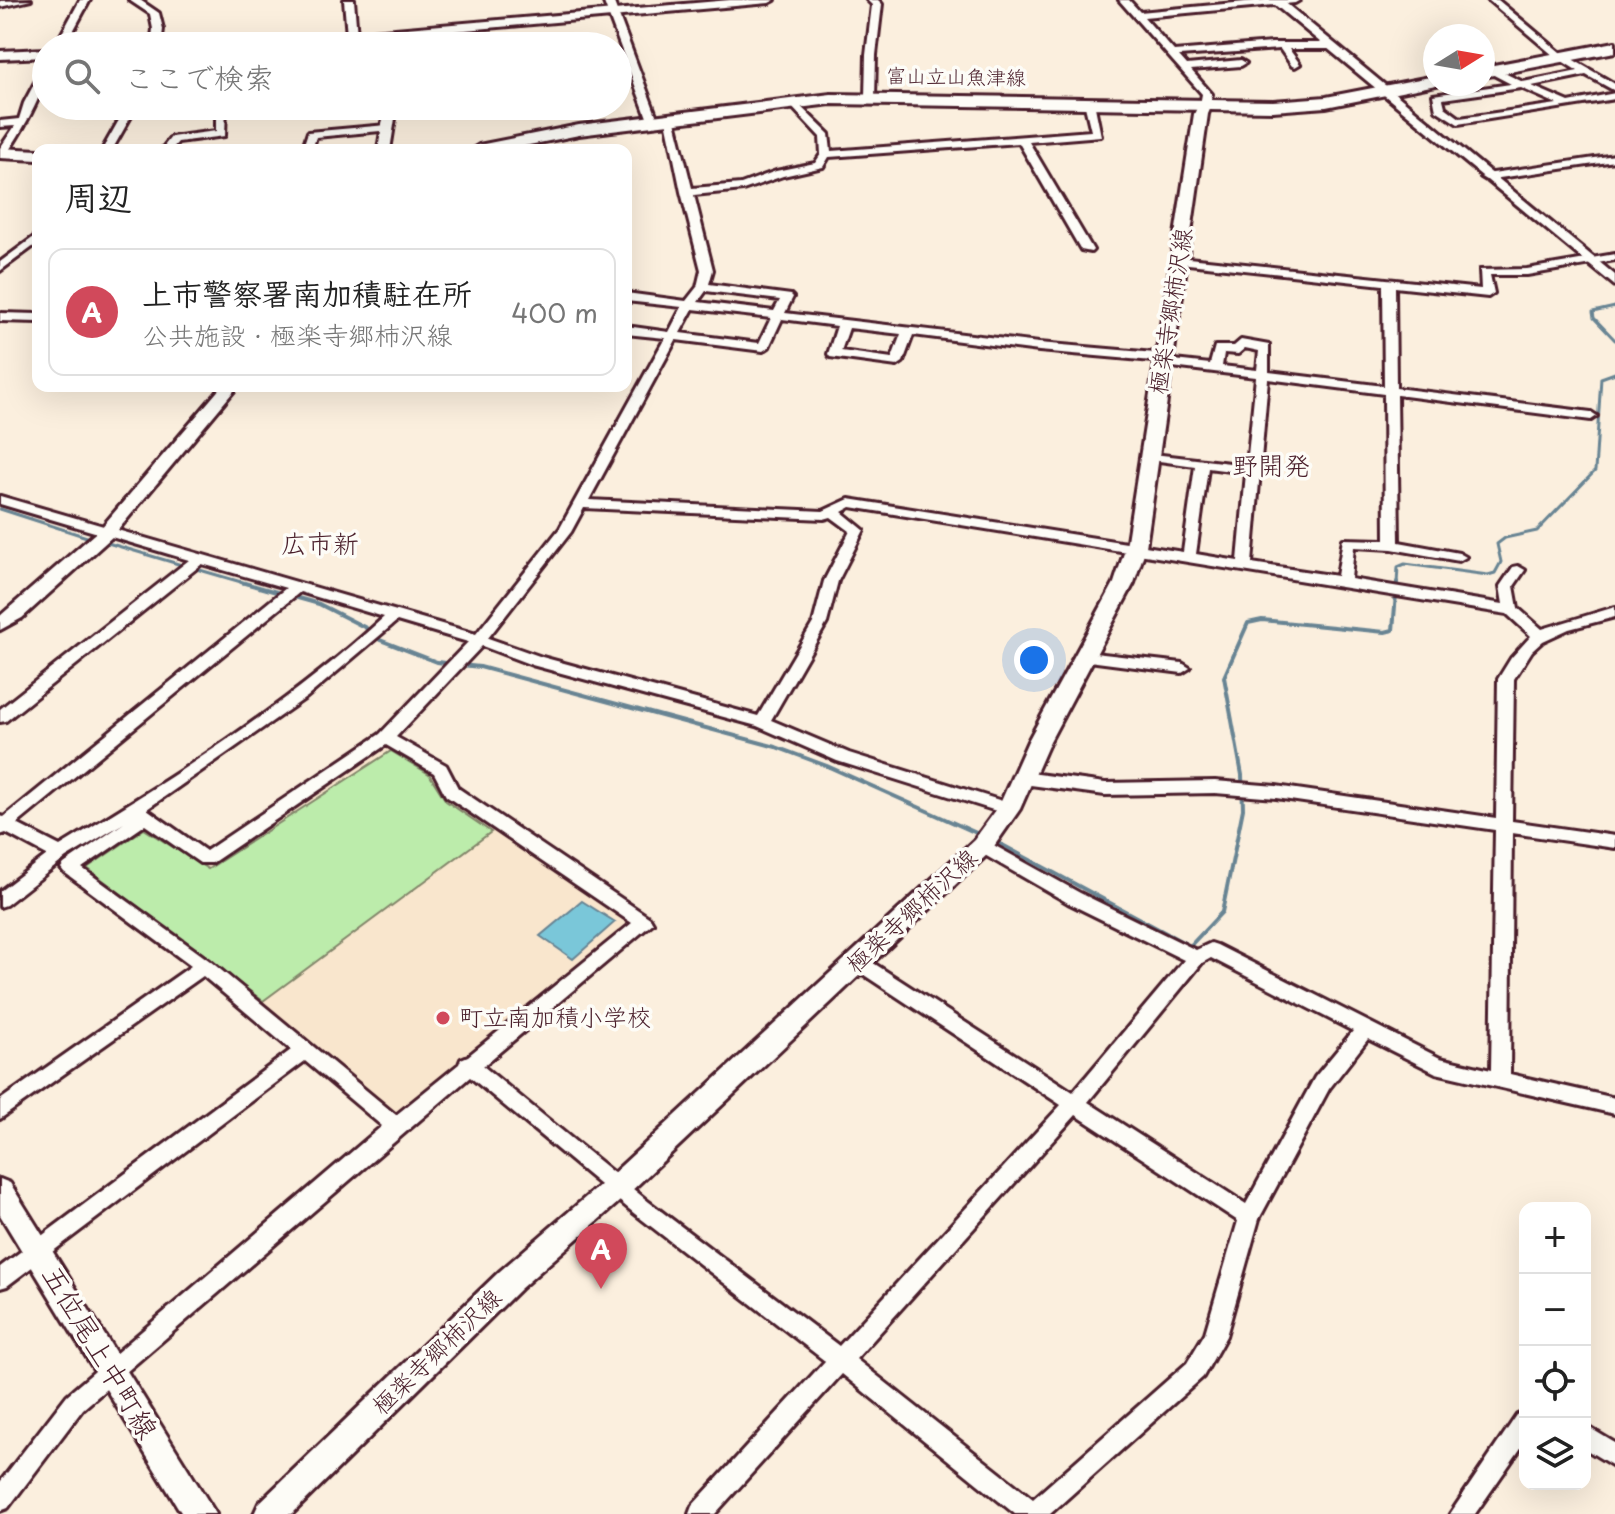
<!DOCTYPE html>
<html lang="ja">
<head>
<meta charset="utf-8">
<style>
  :root { --surface:#fff; --page:#f6f6f6; --text:#222; --muted:#767676; --line:#e0e0e0; --accent:#d1495b }
  body { margin:0; font-family:"Playpen Sans","Klee One",sans-serif; background:var(--page); color:var(--text) }
  .controls { position:absolute; right:24px; bottom:24px; display:grid; overflow:hidden; border-radius:16px; box-shadow:0 8px 32px #0002 }
  .controls button { width:72px; height:72px; display:grid; place-items:center; padding:0; border:0; border-bottom:2px solid var(--line); background:var(--surface); color:var(--text); font:40px sans-serif }
  .compass { position:absolute; left:1423px; top:24px; width:72px; height:72px; border-radius:50%; background:var(--surface); box-shadow:0 8px 32px #0002; rotate:79deg }
  .you { position:absolute; left:1034px; top:660px; width:28px; height:28px; margin:-20px; border:6px solid #fff; border-radius:50%; background:#1a73e8; box-shadow:0 0 0 12px #1a73e833 }
  .badge { display:grid; place-items:center; width:52px; height:52px; border-radius:50%; background:var(--accent); color:#fff; font-size:26px; font-weight:700 }
  .pin { position:absolute; translate:-50% -66px; filter:drop-shadow(0 2px 4px #0008) }
  .pin::after { content:''; position:absolute; top:42px; width:28px; height:24px; background:inherit; clip-path:polygon(0 0,100% 0,50% 100%) }
  .list { margin:0; padding:0; list-style:none }
  h2 { display:flex; justify-content:space-between; align-items:center; height:104px; margin:0; padding:0 32px; font-size:34px }
  h2 small { font-size:26px; font-weight:400; color:var(--muted) }
  .list li { display:grid; grid-template-columns:52px 1fr auto; gap:24px; align-items:center; box-sizing:border-box; height:128px; margin:0 16px 16px; padding:0 16px; border:2px solid var(--line); border-radius:16px }
  .list b { display:block; font-size:30px; white-space:nowrap }
  .list p { margin:0; font-size:26px; white-space:nowrap; color:var(--muted) }
  .list em { font-size:26px; font-style:normal; color:var(--muted) }
  .icon { flex:none; width:44px; height:44px; fill:none; stroke:currentColor; stroke-width:2; stroke-linecap:round; stroke-linejoin:round }
  .map { position:relative; flex:none; width:1615px; height:1514px; overflow:hidden }
  .search { position:absolute; background:var(--surface); box-shadow:0 8px 32px #0002; left:32px; top:32px; width:600px; height:88px; display:flex; align-items:center; gap:20px; box-sizing:border-box; padding:0 28px; border-radius:44px; color:var(--muted); font-size:30px }
  .panel { position:absolute; background:var(--surface); box-shadow:0 8px 32px #0002; left:32px; top:144px; width:600px; height:248px; border-radius:16px }
  .map>svg:first-child { display:block }
</style>
</head>
<body>
<div class="map">
<svg width="1615" height="1514" viewBox="0 0 1615 1514">
  <rect width="100%" height="100%" fill="#fbefde"/>
  <filter id="ink" filterUnits="userSpaceOnUse"><feTurbulence type="fractalNoise" baseFrequency=".0125" numOctaves="2"/><feDisplacementMap in="SourceGraphic" scale="16" xChannelSelector="R" yChannelSelector="G"/><feConvolveMatrix kernelMatrix="1 2 1 2 8 2 1 2 1" color-interpolation-filters="sRGB"/></filter>
  <g filter="url(#ink)">
    <!-- built -->
    <path fill="#f9e6cd" d="M386 738 440 769 452 792 644 923 396 1126 70 868 145 817 206 859Z"/>
    <!-- green -->
    <path fill="#bcecab" stroke="#83866b" stroke-width="2" d="M391 751 429 774 446 801 491 832 263 1001 87 868 144 829 208 869Z"/>
    <!-- water -->
    <path fill="#7ac7d9" stroke="#678493" stroke-width="2" d="M582 901 615 922 573 959 540 936Z"/>
    <g fill="none" stroke-linecap="round" stroke-linejoin="round">
      <!-- stream-far1 -->
      <g stroke="#678493" stroke-width="3">
        <path d="M1615 307 1593 312 1594 318 1615 340"/>
        <path d="M0 509 93 539"/>
        <path d="M101 541 185 566"/>
        <path d="M193 568 248 584"/>
        <path d="M1397 584 1398 567 1405 564 1488 575 1495 573 1501 562 1497 544 1505 538 1537 531 1595 471 1601 378 1615 373"/>
      </g>
      <!-- stream -->
      <g stroke="#678493" stroke-width="4">
        <path d="M241 582 319 604 372 631 380 640 437 662 453 664"/>
        <path d="M461 665 480 667 776 747 827 766 983 836"/>
        <path d="M995 841 1190 946 1222 912 1243 809 1242 775 1224 677 1248 623 1262 620 1385 632 1393 630 1397 582"/>
      </g>
      <defs>
        <g id="minor">
          <path d="M31 0 0 7V1Z"/>
          <path d="M80 0H90L65 46H55Z"/>
          <path d="M129 0H140L159 13 163 29 161 46H151L153 29 150 14Z"/>
          <path d="M344 0H354L357 36 352 39 347 36Z"/>
          <path d="M603 0H613L658 120 657 122 648 120Z"/>
          <path d="M867 0H878L882 4 876 55 875 98 870 101 865 98 866 55 872 5Z"/>
          <path d="M1119 0H1129L1140 12 1266 0H1300L1295 3 1144 17 1174 51 1272 43H1329L1334 46 1329 49H1289L1300 64 1295 67 1292 66 1280 49 1179 56 1187 65 1241 60 1246 63 1241 66 1191 70 1212 94 1210 105 1205 108 1200 105 1202 94Z"/>
          <path d="M1488 0H1498L1560 52 1615 84V91L1586 75 1532 86 1569 102 1615 93V99L1458 124 1436 110 1433 95 1511 84 1488 72V68H1494L1523 82 1578 71 1554 56ZM1521 88 1557 104 1460 118 1445 107 1443 99Z"/>
          <path d="M46 68C46 93 20 134 6 155L0 156V148L15 126 0 127V121L19 119 24 103 41 71Z"/>
          <path d="M1089 99 1094 102 1101 136 1029 142 1093 250 1091 252 1081 250 1019 143 829 157 823 167 783 176 743 190 694 195 713 270 709 284 791 295 793 297 785 313 1039 343 1155 353 1174 360 1210 364 1215 346H1234L1241 340 1269 345V372L1384 386 1383 285 1179 263 1173 260 1179 257 1481 289 1480 270 1527 269 1615 254V260L1527 275H1490L1494 293 1488 297 1395 287 1396 388 1591 412 1597 416 1591 420 1397 395 1399 542 1459 553 1466 557 1459 561 1392 549 1354 547 1351 579 1503 604 1500 586 1513 567 1518 566 1525 570 1514 586 1518 608 1542 629 1615 607V617L1569 629 1543 641 1532 651 1514 679 1512 821 1615 836V848L1512 833 1510 1074 1615 1098V1114L1436 1073 1368 1039 1329 1089 1259 1219 1226 1336 1203 1377 1050 1514H1015L842 1374 715 1514H689L692 1506 825 1361 635 1214 470 1077 83 1409 8 1508 0 1511V1482L67 1395 382 1126 305 1061 7 1286 0 1288V1267L291 1050 203 976 0 1119V1100L191 966 64 872 61 868 64 864 124 823 66 858 6 905 0 907V891L47 855 6 833 0 835V816L4 817 286 588 202 564 6 721 0 722V709L189 560 0 504V496L476 634 560 528 665 338 626 334V326L669 332 682 307 626 301V293L686 301 697 287 701 270 681 192 665 115 674 117 692 188 741 184 776 171 815 163 821 154 820 137 790 105V101L794 100 829 134 831 151 1091 131 1084 102ZM706 291 780 300 774 311 698 302ZM693 309 771 318 759 343 680 333ZM782 319 837 326 828 354 830 357 897 366 903 362 913 335 1039 351 1153 361 1172 367 1256 377 1247 465 1145 453V459L1195 466 1183 552 849 499 823 511 589 500 676 340 763 351 769 347ZM849 328 901 334 892 358 841 351ZM1245 348 1259 351 1257 370 1222 366 1224 353 1238 354ZM1268 379 1384 394 1385 540 1343 539 1337 576 1252 563ZM1208 468 1246 473 1238 561 1196 554ZM851 507 1507 614 1531 636 1511 658 1498 679 1496 818 1276 786 1215 781 1105 783 1023 772 1015 778 1023 784 1105 795 1215 793 1276 798 1495 830 1491 1070 1440 1058 1217 945 1211 943 1196 950 1080 893 988 842H976L974 846 976 850 1068 903 1184 960 1073 1092 864 957 858 955 852 957 849 962 852 967 1061 1105 839 1346 649 1202 483 1066 653 923 650 918 458 788 446 765 396 737 482 646 532 665 757 726 837 761 1009 815 1015 813 1017 809 1015 805 849 753 771 720 827 623 838 581 864 530 842 512ZM584 508 824 519 831 517 850 531 824 581 813 623 758 716 542 657 488 638 571 532ZM300 592 384 617C287 706 172 778 60 846L17 824ZM397 621 468 642 380 734 206 851 147 809 307 697ZM386 745 434 773 446 796 632 923 468 1056 461 1059 459 1064 396 1115 210 961 82 868 145 825 200 863H212ZM1211 958 1353 1031 1315 1077 1246 1204 1088 1102 1202 963ZM1076 1115 1238 1221 1205 1333 1187 1363 1033 1499 856 1359Z"/>
          <path d="M127 106H137L112 150H102Z"/>
          <path d="M216 106H226L225 136 178 142 171 150H161L171 137 216 131Z"/>
          <path d="M387 125 392 128 391 130 316 137 312 150H302L308 132Z"/>
          <path d="M1615 155V161L1486 180 1481 177 1486 174Z"/>
          <path d="M38 234V243L0 271V262Z"/>
          <path d="M0 313 38 314V322L0 321Z"/>
          <path d="M1086 652 1182 663 1190 668 1182 673 1081 660 1078 657Z"/>
          <path d="M1525 1412V1442L1475 1514H1450L1517 1415Z"/>
          <path d="M1585 1425 1615 1443V1467L1585 1449Z"/>
        </g>
        <g id="tertiary">
          <path d="M730 0H775L769 3 284 46H238L244 42Z"/>
          <path d="M1269 0H1282L1615 275V286Z"/>
          <path d="M46 49V57L0 59V51Z"/>
          <path d="M385 106H397L390 150H378Z"/>
          <path d="M222 386H238L113 536 22 618 0 630V616L101 528Z"/>
        </g>
        <g id="secondary">
          <path d="M1205 101 1212 105 1208 114 1146 547 1134 583 1050 741 1020 809 990 852 628 1194 520 1289 292 1514H254L259 1503 500 1271 608 1178 974 840 999 806 1028 741 1114 583 1126 547 1194 114 1200 102Z"/>
          <path d="M0 1179 10 1183 216 1514H182L0 1215Z"/>
        </g>
        <g id="primary">
          <path d="M1615 42V52L1483 77V67Z"/>
          <path d="M1435 76V84H1441L1326 107 1273 111 831 104 579 135 504 150H471L479 145 579 125 831 94 1273 101 1326 97Z"/>
          <path d="M0 148 38 150V160L0 158Z"/>
        </g>
      </defs>
      <!-- minor casing -->
      <use href="#minor" stroke="#4a1f2b" stroke-width="6"/>
      <!-- tertiary casing -->
      <use href="#tertiary" stroke="#4a1f2b" stroke-width="6"/>
      <!-- secondary casing -->
      <use href="#secondary" stroke="#4a1f2b" stroke-width="6"/>
      <!-- primary casing -->
      <use href="#primary" stroke="#4a1f2b" stroke-width="6"/>
      <!-- minor -->
      <use href="#minor" fill="#fdfcf7" fill-rule="evenodd"/>
      <!-- tertiary -->
      <use href="#tertiary" fill="#fdfcf7" fill-rule="evenodd"/>
      <!-- secondary -->
      <use href="#secondary" fill="#fdfcf7" fill-rule="evenodd"/>
      <!-- primary -->
      <use href="#primary" fill="#fdfcf7" fill-rule="evenodd"/>
    </g>
  </g>
  <!-- markers -->
  <circle fill="#d1495b" stroke="#fdfcf7" stroke-width="3" cx="443" cy="1018" r="8"/>
  <g text-anchor="middle" stroke-width="7" stroke-linejoin="round" paint-order="stroke">
    <!-- far-street labels -->
    <g font-size="20" fill="#4a1f2b" stroke="#fdfcf7">
      <text transform="translate(956 77) rotate(1)" y="7">富山立山魚津線</text>
    </g>
    <!-- street labels -->
    <g font-size="24" fill="#4a1f2b" stroke="#fdfcf7">
      <text transform="translate(1171 311) rotate(-81)" y="8">極楽寺郷柿沢線</text>
      <text transform="translate(912 911) rotate(-43)" y="8">極楽寺郷柿沢線</text>
      <text transform="translate(437 1352) rotate(-44)" y="8">極楽寺郷柿沢線</text>
    </g>
    <!-- poi labels -->
    <g font-size="24" fill="#4a1f2b" stroke="#fdfcf7" text-anchor="start">
      <text x="459" y="1026">町立南加積小学校</text>
    </g>
    <!-- neighbourhood labels -->
    <g font-size="26" fill="#4a1f2b" stroke="#fdfcf7">
      <text x="1271" y="475">野開発</text>
      <text x="320" y="553">広市新</text>
    </g>
    <!-- near-street labels -->
    <g font-size="28" fill="#4a1f2b" stroke="#fdfcf7">
      <text transform="translate(100 1352) rotate(59)" y="10">五位尾上中町線</text>
    </g>
  </g>
</svg>
<div class="controls">
<button>+</button>
<button>−</button>
<button><svg class="icon" aria-label="locate" viewBox="0 0 24 24"><circle cx="12" cy="12" r="6"/><path d="M12 2v4M12 18v4M2 12h4M18 12h4"/></svg></button>
<button><svg class="icon" aria-label="layers" viewBox="0 0 24 24"><path d="M12 4l9 5-9 5-9-5zM3 14l9 5 9-5"/></svg></button>
</div>
<svg class="compass" viewBox="-18 -18 36 36"><path d="M0-13l5 13h-10z" fill="#e53935"/><path d="M0 13l5-13h-10z" fill="#767676"/></svg>
<div class="you"></div>
<div class="pin badge" style="left:601px;top:1289px">A</div>
<div class="search"><svg class="icon" aria-label="search" viewBox="0 0 24 24"><circle cx="10" cy="10" r="6"/><path d="M15 15l6 6"/></svg>ここで検索</div>
<section class="panel">
<h2>周辺<small></small></h2>
<ul class="list">
<li><span class="badge">A</span><div><b>上市警察署南加積駐在所</b><p>公共施設 · 極楽寺郷柿沢線</p></div><em>400 m</em></li>
</ul>
</section>
</div>
</body>
</html>
